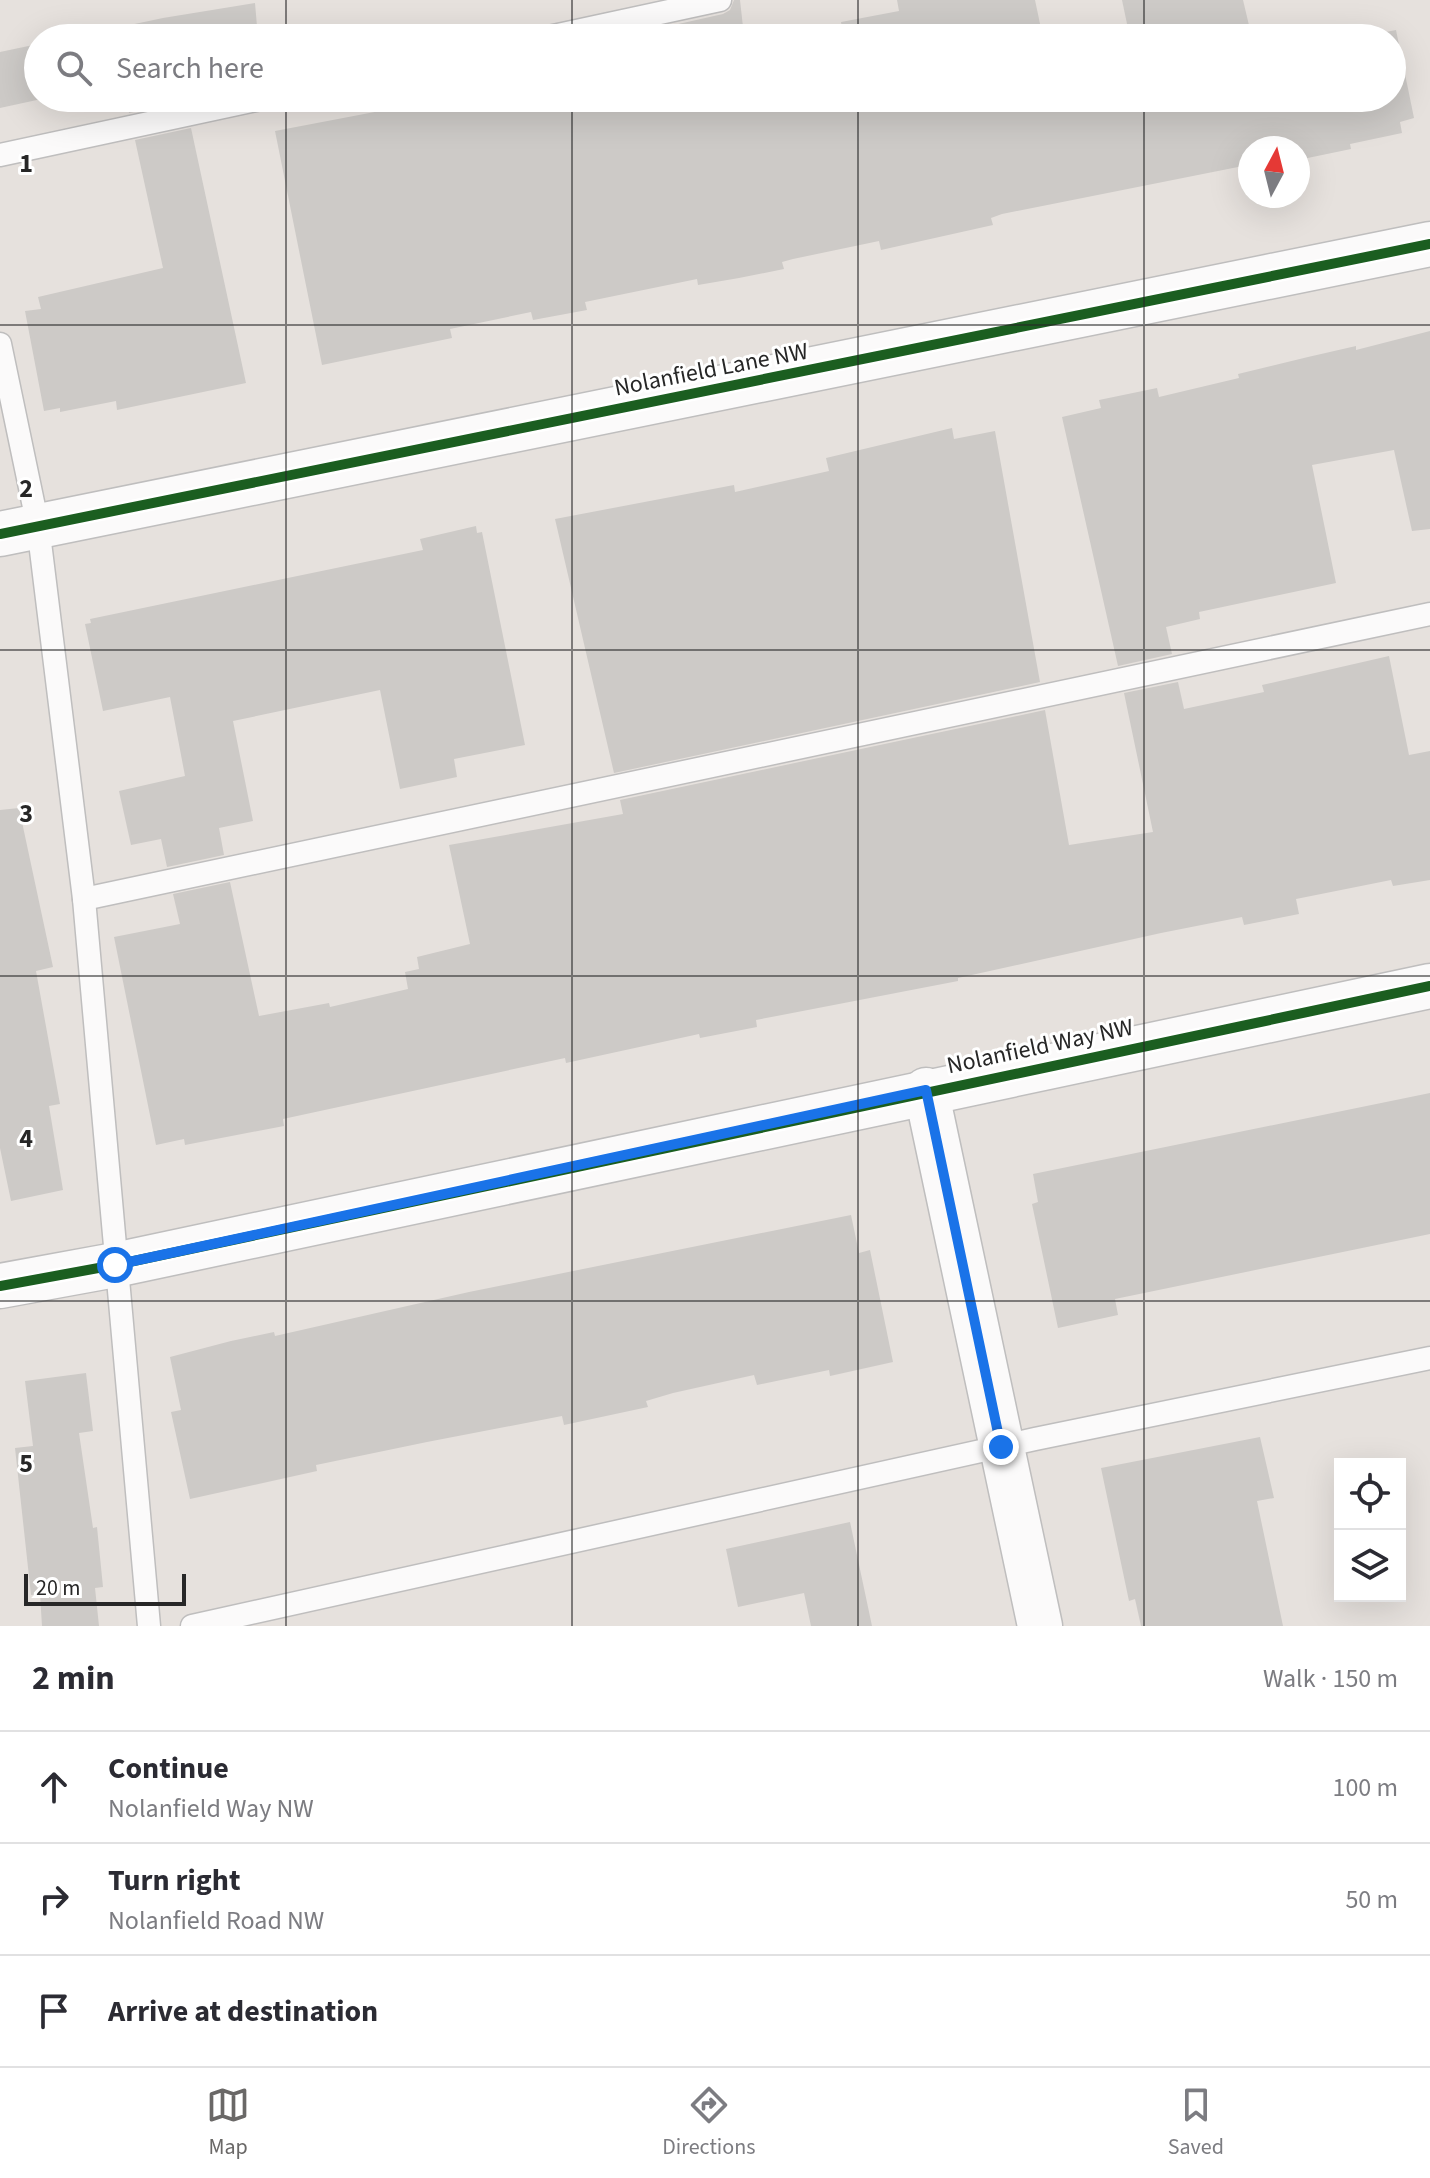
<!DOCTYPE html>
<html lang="en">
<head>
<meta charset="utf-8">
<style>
  :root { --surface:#fff; --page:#f2f2f3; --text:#2b2b33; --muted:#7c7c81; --line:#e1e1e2; --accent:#6a6867 }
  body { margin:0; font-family:"Source Sans 3",sans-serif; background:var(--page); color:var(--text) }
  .controls { position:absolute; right:24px; bottom:24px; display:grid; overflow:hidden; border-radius:0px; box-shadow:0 8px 32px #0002 }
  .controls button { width:72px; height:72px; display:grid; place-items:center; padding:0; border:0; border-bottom:2px solid var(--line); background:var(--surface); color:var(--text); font:40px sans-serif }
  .compass { position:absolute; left:1238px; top:136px; width:72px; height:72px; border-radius:50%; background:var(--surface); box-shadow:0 8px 32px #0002; rotate:7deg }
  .scale { position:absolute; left:24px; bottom:20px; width:162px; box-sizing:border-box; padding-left:8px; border:4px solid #272727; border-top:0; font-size:22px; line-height:28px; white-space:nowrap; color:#272727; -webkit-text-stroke:6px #fff; paint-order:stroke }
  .stop { position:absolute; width:24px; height:24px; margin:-18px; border:6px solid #1a73e8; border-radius:50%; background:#fff }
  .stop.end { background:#1a73e8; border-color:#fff; box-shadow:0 2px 8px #0008 }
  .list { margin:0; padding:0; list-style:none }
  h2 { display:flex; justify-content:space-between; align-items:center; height:104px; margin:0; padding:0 32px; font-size:34px }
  h2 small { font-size:26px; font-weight:400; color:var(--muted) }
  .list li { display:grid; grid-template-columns:52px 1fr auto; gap:24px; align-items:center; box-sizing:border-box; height:112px; padding:0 32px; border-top:2px solid var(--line) }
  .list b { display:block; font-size:30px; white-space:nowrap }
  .list p { margin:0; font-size:26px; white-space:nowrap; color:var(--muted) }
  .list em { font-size:26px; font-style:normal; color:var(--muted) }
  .icon { flex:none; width:44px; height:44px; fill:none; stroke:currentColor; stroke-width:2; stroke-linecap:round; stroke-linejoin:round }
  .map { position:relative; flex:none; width:1430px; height:1626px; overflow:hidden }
  .search { position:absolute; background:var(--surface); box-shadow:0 8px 32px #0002; left:24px; right:24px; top:24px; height:88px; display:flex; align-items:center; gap:20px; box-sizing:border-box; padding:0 28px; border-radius:44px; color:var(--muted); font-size:30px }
  .sheet { height:440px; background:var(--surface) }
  nav { display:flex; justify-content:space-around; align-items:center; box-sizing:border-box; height:112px; border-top:2px solid var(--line); background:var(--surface); font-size:22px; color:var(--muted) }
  nav a { display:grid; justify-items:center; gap:4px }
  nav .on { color:var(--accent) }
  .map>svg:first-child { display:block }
</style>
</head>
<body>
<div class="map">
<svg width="1430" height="1626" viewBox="0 0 1430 1626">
  <rect width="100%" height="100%" fill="#e6e1dd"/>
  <!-- building -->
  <g fill="#cdcac7">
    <path d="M734 0H740L744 36 752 38H616L723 14 730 10Z"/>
    <path d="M897 0H1035L1043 38H844L841 22 899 11Z"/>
    <path d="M1122 0H1243L1252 38H1130Z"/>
    <path d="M255 3 258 38H68L163 18Z"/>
    <path d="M1396 30 1414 118 1400 122 1402 133 1350 144 1351 149 1298 160V148H1250V170L1244 171 1243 166 1002 214 991 218 993 225 881 250 879 241 793 259 782 262 784 269 739 278 698 285 697 279 585 302 587 310 533 320 531 312 450 329 452 338 322 365 275 131 448 98H1392V38H1356Z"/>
    <path d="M38 44V98H46L0 108V52Z"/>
    <path d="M126 98H185V101L129 113Z"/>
    <path d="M191 128 246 383 117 410 116 401 60 412V408L44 411 25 311 41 309 38 297 163 268 135 140Z"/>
    <path d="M1430 331V529L1412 531 1394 450 1312 465 1336 583 1199 612 1200 619 1166 627 1172 654 1118 666 1062 417 1101 408 1099 400 1157 388 1159 397 1239 378 1238 374 1308 357 1356 346V350Z"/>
    <path d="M952 428 954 439 995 431 1040 682 614 773 555 519 734 485 735 492 829 471 826 458Z"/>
    <path d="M476 526 477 533 482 532 525 745 454 759 457 777 400 789 380 690 233 721 253 821 219 828 224 855 167 867 161 839 131 845 119 791 185 776 170 697 103 711 85 624 91 623 90 619 423 550 420 539Z"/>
    <path d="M1389 656 1409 755 1430 751V880L1393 886 1391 880 1296 899 1299 914 1244 925 1242 917 1161 933 958 978V981L756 1020 757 1027 700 1038 699 1034 566 1063 565 1058 283 1119 284 1126 185 1145 184 1139 156 1145 114 937 180 924 173 894 230 882 259 1016 329 1003 330 1007 408 989 405 972 419 969 417 957 470 944 449 845 623 814 620 800 1045 710 1069 845 1153 832 1124 693 1178 682 1184 709 1264 692 1262 685Z"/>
    <path d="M19 808 53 967 36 971 60 1104 49 1106 63 1190 11 1201 0 1148V810Z"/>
    <path d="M1430 1093V1234L1115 1299 1118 1315 1058 1328 1032 1204 1038 1202 1033 1174Z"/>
    <path d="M851 1215 859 1253 870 1250 893 1362 830 1376 829 1370 757 1385 754 1375 673 1393 646 1401 648 1407 564 1425 562 1416 427 1442 316 1465 317 1471 190 1499 171 1412 181 1410 170 1357 231 1341 274 1332 275 1336 469 1292Z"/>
    <path d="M86 1373 93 1431 79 1433 93 1528 97 1527 103 1587 95 1588 99 1626H42L40 1594 31 1595 15 1448 33 1446 25 1381Z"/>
    <path d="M1260 1437 1274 1498 1257 1501 1283 1626H1141L1135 1599 1129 1601 1101 1468Z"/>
    <path d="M850 1522 872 1626H811L804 1593 738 1607 726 1549Z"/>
  </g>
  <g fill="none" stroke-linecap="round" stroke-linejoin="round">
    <defs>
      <g id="service">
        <path d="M544 38 720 0"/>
        <path d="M0 155 265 98"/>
        <path d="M0 344 38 526 84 899 149 1626"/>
        <path d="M84 899 1430 614"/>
        <path d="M192 1626 1035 1439 1430 1358"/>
      </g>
      <g id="minor">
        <path d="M0 534 1430 244"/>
        <path d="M926 1090 1040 1626"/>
        <path d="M0 1286 115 1265 1430 986"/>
      </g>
    </defs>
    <!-- service casing -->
    <use href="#service" stroke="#bfbebe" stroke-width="25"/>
    <!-- minor casing -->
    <use href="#minor" stroke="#bfbebe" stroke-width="47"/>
    <!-- service -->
    <use href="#service" stroke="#fbfafa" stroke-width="22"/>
    <!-- minor -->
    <use href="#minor" stroke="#fbfafa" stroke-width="44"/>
    <defs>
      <g id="cycleway">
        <path d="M0 534 1430 244"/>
        <path d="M0 1286 115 1265 1430 986"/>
      </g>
    </defs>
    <!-- cycleway casing -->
    <use href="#cycleway" stroke="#fff" stroke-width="15"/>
    <!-- cycleway -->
    <use href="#cycleway" stroke="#1b5e20" stroke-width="10"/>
  </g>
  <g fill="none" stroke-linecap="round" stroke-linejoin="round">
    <!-- route -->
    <path stroke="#1a73e8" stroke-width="10" d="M115 1265 926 1090 1001 1447"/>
  </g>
  <!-- grid -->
  <path fill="none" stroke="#272727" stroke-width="2" stroke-opacity="0.55" d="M286 0V38M572 0V38M858 0V38M1144 0V38M286 98V1626M572 98V1626M858 98V1626M1144 98V1626M0 325H1430M0 650H1430M0 976H1430M0 1301H1430"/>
  <g text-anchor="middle" stroke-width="6" stroke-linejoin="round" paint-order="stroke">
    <!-- street labels -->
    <g font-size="24" fill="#272727" stroke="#fff">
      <text transform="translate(711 369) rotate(-11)" y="8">Nolanfield Lane NW</text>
      <text transform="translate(1040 1046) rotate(-12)" y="8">Nolanfield Way NW</text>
    </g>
  </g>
  <g font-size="26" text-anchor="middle" font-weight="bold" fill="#272727" stroke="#fff" stroke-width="6" stroke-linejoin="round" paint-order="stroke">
    <text x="26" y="172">1</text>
    <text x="26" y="497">2</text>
    <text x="26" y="822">3</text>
    <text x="26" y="1147">4</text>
    <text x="26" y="1472">5</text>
  </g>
</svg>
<div class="controls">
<button><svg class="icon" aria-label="locate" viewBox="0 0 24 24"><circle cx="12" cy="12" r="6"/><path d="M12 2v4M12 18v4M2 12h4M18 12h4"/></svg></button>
<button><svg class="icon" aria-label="layers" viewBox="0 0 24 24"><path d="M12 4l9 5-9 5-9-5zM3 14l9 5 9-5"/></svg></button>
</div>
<svg class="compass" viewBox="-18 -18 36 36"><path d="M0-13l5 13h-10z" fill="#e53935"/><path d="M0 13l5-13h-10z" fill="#7c7c81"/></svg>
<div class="scale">20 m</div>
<div class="stop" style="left:115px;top:1265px"></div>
<div class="stop end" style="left:1001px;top:1447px"></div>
<div class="search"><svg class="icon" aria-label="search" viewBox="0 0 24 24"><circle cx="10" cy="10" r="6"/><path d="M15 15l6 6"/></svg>Search here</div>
</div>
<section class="sheet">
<h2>2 min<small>Walk · 150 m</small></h2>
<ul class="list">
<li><svg class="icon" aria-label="ahead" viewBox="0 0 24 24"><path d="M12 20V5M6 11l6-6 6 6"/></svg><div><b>Continue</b><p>Nolanfield Way NW</p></div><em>100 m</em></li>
<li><svg class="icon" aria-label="right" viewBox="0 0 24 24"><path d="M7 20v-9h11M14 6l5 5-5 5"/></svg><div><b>Turn right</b><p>Nolanfield Road NW</p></div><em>50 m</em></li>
<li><svg class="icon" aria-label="arrive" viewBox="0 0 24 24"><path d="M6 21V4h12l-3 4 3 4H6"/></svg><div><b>Arrive at destination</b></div></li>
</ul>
</section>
<nav>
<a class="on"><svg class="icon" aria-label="map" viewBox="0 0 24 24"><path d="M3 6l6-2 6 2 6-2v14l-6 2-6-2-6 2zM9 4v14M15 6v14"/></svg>Map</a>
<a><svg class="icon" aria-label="directions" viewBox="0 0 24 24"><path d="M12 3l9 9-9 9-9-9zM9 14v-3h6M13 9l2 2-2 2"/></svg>Directions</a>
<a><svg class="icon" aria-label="saved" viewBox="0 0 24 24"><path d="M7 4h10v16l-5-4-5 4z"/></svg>Saved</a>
</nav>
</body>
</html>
